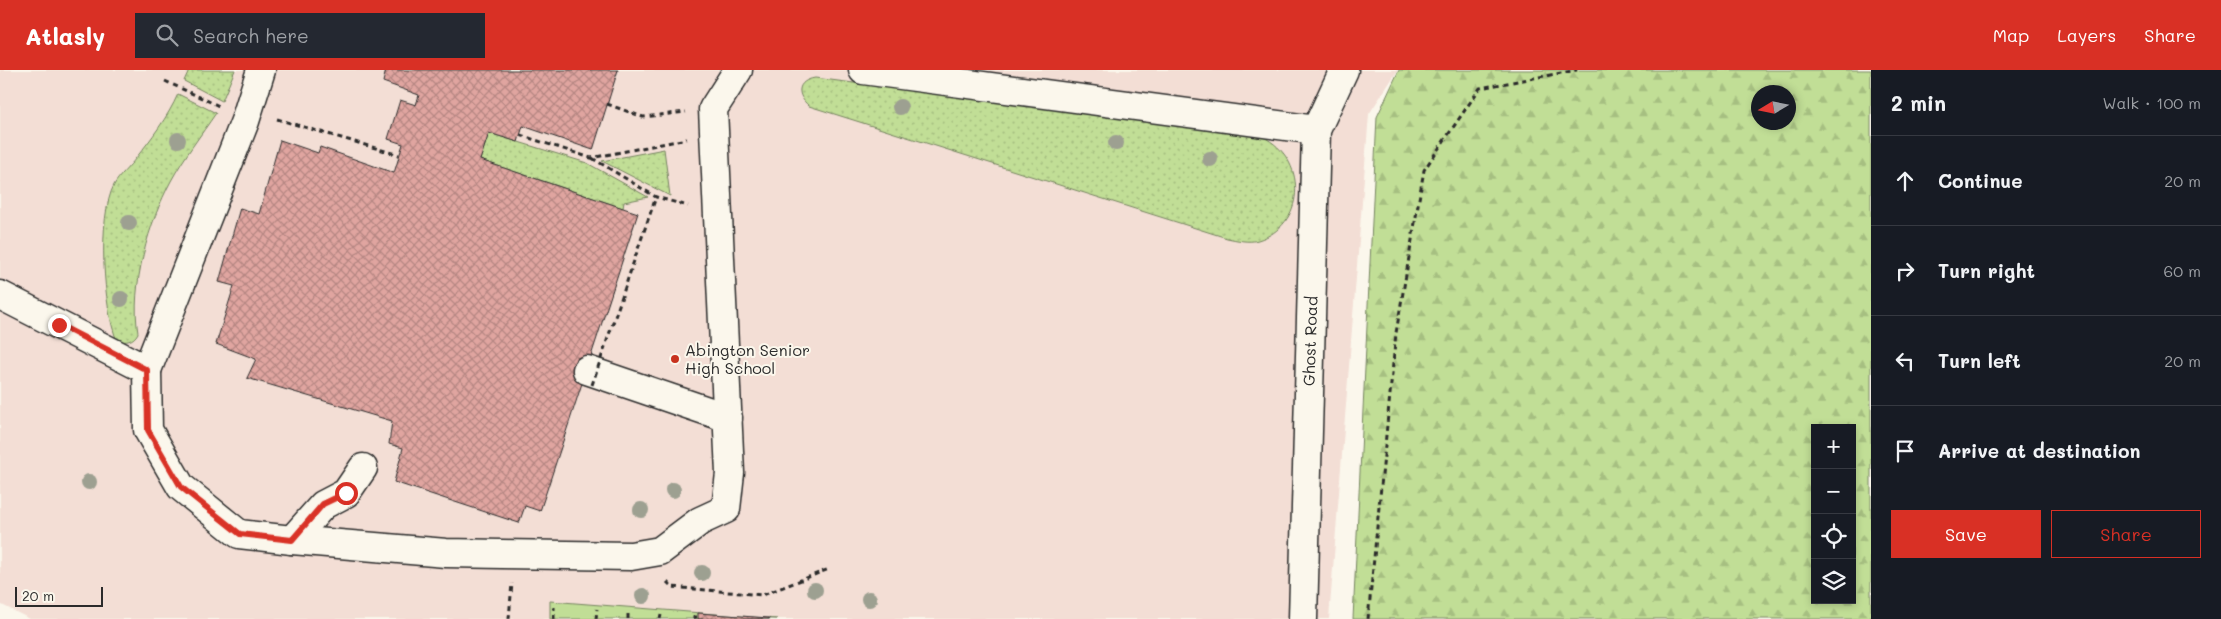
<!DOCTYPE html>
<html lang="en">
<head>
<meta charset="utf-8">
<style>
  :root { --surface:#171b24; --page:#242831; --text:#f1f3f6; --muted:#9ea1a6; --line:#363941; --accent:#d93025 }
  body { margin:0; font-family:Mali,sans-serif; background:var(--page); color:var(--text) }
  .controls { position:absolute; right:15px; bottom:15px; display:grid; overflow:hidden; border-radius:0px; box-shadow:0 2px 8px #0003 }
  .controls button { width:45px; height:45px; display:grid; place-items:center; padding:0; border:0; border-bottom:1px solid var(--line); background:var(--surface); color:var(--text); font:25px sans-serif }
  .compass { position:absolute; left:1751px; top:15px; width:45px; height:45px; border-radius:50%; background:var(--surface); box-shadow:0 2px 8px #0003; rotate:260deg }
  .scale { position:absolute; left:15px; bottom:12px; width:88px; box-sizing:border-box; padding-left:5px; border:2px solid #2b2b2b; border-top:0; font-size:14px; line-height:18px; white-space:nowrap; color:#2b2b2b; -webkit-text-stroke:4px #fbf7ec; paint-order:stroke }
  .stop { position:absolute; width:15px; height:15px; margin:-11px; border:4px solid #d93025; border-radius:50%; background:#fff }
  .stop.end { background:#d93025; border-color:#fff; box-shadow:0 1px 5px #0008 }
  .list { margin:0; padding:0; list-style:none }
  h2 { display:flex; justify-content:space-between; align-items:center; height:65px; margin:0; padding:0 20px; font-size:21px }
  h2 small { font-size:16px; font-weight:400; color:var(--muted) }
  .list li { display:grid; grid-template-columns:32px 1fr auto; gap:15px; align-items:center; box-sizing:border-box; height:90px; padding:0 20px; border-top:1px solid var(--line) }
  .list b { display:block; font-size:19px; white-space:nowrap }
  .list em { font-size:16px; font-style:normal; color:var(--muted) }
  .actions { display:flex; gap:10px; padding:15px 20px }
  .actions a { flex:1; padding:11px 0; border:1px solid var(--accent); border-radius:0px; text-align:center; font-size:18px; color:var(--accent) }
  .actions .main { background:var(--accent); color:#fff }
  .icon { flex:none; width:28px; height:28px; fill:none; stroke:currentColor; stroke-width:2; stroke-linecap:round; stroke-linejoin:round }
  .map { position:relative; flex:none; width:1871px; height:549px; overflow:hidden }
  header { display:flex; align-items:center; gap:30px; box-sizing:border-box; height:70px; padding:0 25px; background:var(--accent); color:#fff }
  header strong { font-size:24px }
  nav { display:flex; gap:28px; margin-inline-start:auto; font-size:18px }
  .search { width:350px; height:45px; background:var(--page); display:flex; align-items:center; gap:12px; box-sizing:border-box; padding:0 18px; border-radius:0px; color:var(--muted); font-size:19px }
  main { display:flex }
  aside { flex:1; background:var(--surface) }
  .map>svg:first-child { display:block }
</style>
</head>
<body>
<header>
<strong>Atlasly</strong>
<div class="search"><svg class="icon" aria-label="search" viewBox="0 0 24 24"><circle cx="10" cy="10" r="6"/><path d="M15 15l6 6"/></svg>Search here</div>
<nav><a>Map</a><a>Layers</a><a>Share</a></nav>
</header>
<main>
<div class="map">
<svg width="1871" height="549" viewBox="0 0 1871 549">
  <defs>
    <pattern id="grass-dots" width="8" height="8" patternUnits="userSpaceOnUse" patternTransform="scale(1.25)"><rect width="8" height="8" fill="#c1de96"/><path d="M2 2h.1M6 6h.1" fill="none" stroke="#a6bf81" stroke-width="1.8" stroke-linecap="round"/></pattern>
    <pattern id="forest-firs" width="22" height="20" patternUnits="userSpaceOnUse" patternTransform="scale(1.25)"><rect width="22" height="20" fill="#c1de96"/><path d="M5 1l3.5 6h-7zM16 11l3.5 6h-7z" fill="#a6bf81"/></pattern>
    <pattern id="building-cross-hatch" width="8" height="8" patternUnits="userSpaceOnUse" patternTransform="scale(1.25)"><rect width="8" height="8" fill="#e0a5a0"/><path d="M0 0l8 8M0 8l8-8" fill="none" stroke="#b68783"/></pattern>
  </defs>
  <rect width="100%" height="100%" fill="#fbf7ec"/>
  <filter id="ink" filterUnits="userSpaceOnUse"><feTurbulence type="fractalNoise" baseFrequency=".02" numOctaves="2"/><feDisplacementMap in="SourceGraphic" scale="10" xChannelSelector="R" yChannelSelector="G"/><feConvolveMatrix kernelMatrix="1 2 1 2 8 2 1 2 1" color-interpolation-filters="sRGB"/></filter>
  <g filter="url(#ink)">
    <!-- built -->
    <path fill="#f3ded5" d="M0 0H1398L1369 44 1329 549H30L0 534Z"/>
    <!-- grass -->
    <g fill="url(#grass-dots)" stroke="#768460">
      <path d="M189 0H235L222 31 184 11Z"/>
      <path d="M815 8 1249 64C1254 65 1262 66 1267 69 1308 93 1305 156 1258 170 1249 173 1237 170 1227 168L809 36C796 25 796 11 815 8Z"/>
      <path d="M178 24 216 43C201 65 184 87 171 111 149 152 130 216 138 263 133 272 126 272 117 271 103 237 97 148 114 115 119 106 129 97 136 88 151 69 168 47 178 24Z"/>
      <path d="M489 63 587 93 648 127 624 132 623 138 480 90Z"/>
      <path d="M664 79 670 126 602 91Z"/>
    </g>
    <!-- forest -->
    <path fill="url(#forest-firs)" stroke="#768460" fill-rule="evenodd" d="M1399 0H1871V549H1353L1377 47ZM1758 22H1788V52H1758ZM1815 358H1852V530H1815Z"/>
    <!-- pitch -->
    <path fill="#c1de96" stroke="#768460" d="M550 531 777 549H550Z"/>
    <!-- building -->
    <g fill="url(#building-cross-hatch)" stroke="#2b2b2b">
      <path d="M386 0H618L593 80 523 56 518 72 489 63 480 90 638 143 540 441 525 436 519 453 394 412 403 378 389 374 392 351 247 308 256 289 216 274 234 216 219 212 240 138 259 144 280 70 318 83 320 77 394 103 403 74 388 69 400 30 416 35 419 25 383 12Z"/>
      <path d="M698 543 769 548V549H698Z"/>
    </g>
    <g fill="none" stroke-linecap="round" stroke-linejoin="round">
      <defs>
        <g id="minor">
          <path d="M863 0 1316 60"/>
          <path d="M0 225 147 300 148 360 181 417 239 464 292 470 446 483 631 486 660 481 700 451 726 439 730 403 713 39 738 0"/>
          <path d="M147 300 245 51 261 0"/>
          <path d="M587 300 728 348"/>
          <path d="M292 470 323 435 346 423 363 398"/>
          <path d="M1303 549 1316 60 1344 0"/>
        </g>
      </defs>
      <!-- minor casing -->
      <use href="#minor" stroke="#2b2b2b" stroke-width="31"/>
      <!-- path -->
      <g stroke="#2b2b2b" stroke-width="3" stroke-dasharray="5 4" stroke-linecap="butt">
        <path d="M165 11 219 36"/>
        <path d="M607 34 643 47 686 42"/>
        <path d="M277 49 399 85"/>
        <path d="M520 65 591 88 687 69"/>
        <path d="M592 88 656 127 688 136"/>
        <path d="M641 170 656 127"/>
        <path d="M667 512 672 517 763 525 829 499"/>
        <path d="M509 549 512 513"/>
        <path d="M554 549V537"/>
        <path d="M596 549 597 539"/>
        <path d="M628 549V543"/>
        <path d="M660 549 661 545"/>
        <path d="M694 549V547H698"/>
        <path d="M1368 549 1396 263 1424 100 1480 18 1577 0"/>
      </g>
      <!-- minor -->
      <use href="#minor" stroke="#fbf7ec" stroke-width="28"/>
      <!-- path-bridge -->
      <path stroke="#2b2b2b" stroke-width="3" stroke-dasharray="5 4" stroke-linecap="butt" d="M592 315 641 170"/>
    </g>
    <!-- trees -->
    <g fill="#9da091">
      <circle cx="900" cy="37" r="8"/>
      <circle cx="178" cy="70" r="8"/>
      <circle cx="1116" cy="73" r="8"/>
      <circle cx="1210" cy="89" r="8"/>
      <circle cx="129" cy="153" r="8"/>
      <circle cx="121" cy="229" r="8"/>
      <circle cx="89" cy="412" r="8"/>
      <circle cx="673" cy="420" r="8"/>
      <circle cx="641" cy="440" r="8"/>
      <circle cx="702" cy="503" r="8"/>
      <circle cx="815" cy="520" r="8"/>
      <circle cx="643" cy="526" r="8"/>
      <circle cx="869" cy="529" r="8"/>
    </g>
  </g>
  <g fill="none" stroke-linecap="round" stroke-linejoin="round" filter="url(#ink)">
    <!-- route -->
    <path stroke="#d93025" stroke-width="6" d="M59 255 147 300 148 360 181 417 240 464 292 470 323 434 346 423"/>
  </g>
  <!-- markers -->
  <circle fill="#c8321e" stroke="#fbf7ec" stroke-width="2" cx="675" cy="289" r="5"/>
  <g text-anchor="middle" stroke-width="4" stroke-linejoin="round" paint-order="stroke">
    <!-- street labels -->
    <g font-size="16" fill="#2b2b2b" stroke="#fbf7ec">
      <text transform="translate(1310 271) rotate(-88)" y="6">Ghost Road</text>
    </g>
    <!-- poi labels -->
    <g font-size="16" fill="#2b2b2b" stroke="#fbf7ec" text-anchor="start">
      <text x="685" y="286">Abington Senior<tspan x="685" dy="18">High School</tspan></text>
    </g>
  </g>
</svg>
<div class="controls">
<button>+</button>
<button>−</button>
<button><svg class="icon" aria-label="locate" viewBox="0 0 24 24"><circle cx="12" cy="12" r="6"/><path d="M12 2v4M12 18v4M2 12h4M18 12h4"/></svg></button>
<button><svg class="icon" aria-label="layers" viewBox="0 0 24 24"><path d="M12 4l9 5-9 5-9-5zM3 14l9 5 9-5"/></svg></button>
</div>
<svg class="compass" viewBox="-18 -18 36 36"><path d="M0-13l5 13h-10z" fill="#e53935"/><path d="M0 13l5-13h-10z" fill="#9ea1a6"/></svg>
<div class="scale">20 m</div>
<div class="stop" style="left:346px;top:423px"></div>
<div class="stop end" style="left:59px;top:255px"></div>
</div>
<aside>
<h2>2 min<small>Walk · 100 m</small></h2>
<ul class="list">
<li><svg class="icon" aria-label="ahead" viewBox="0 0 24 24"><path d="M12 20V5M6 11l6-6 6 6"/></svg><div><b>Continue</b></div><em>20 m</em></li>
<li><svg class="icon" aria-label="right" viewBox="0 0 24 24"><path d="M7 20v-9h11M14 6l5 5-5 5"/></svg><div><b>Turn right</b></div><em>60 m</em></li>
<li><svg class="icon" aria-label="left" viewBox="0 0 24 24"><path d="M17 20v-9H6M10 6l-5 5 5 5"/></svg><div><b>Turn left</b></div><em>20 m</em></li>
<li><svg class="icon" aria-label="arrive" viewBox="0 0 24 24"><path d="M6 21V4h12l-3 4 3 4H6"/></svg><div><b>Arrive at destination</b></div></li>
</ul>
<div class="actions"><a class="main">Save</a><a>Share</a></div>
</aside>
</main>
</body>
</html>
